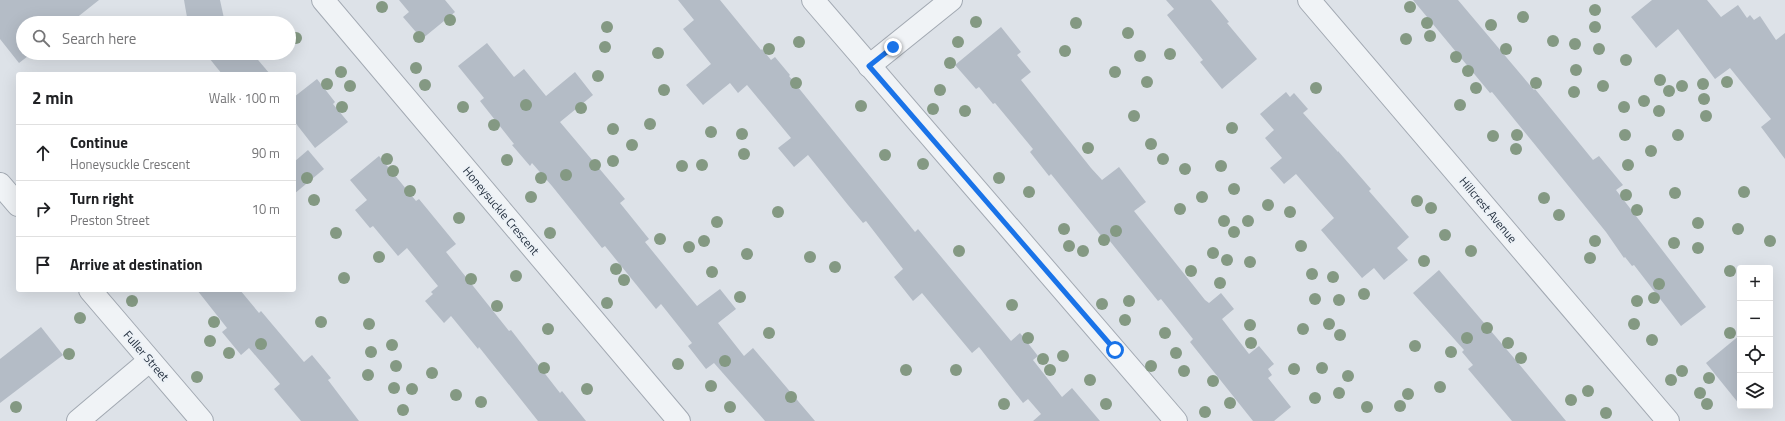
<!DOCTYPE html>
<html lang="en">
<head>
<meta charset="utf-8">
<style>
  :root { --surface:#fff; --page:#f2f2f2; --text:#202124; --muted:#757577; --line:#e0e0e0 }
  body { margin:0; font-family:"Titillium Web",sans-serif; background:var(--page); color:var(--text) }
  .controls { position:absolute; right:12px; bottom:12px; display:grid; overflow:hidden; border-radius:4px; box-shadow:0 4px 16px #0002 }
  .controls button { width:36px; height:36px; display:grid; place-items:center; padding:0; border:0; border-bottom:1px solid var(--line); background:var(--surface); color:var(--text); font:20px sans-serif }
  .stop { position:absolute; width:12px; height:12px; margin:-9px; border:3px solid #1a73e8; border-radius:50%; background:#fff }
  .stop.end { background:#1a73e8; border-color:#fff; box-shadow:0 1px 4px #0008 }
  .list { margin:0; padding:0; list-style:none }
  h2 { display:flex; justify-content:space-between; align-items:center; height:52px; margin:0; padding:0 16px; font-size:17px }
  h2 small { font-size:13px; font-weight:400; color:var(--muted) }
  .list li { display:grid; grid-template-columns:26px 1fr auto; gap:12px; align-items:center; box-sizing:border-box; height:56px; padding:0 16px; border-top:1px solid var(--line) }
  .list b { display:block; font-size:15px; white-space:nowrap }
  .list p { margin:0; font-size:13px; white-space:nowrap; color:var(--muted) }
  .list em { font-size:13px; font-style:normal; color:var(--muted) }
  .icon { flex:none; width:22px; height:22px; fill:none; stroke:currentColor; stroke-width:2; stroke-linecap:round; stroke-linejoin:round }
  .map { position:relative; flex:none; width:1785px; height:421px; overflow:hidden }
  .search { position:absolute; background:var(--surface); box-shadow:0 4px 16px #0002; left:16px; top:16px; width:280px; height:44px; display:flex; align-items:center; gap:10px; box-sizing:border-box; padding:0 14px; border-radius:22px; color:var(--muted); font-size:15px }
  .panel { position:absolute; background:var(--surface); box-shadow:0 4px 16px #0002; left:16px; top:72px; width:280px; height:220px; border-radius:4px }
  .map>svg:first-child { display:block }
</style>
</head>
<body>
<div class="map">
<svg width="1785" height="421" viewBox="0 0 1785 421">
  <rect width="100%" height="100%" fill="#dde2e8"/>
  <!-- building -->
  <g fill="#b4bcc6">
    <path d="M0 0H99L70 23H23V53H32L19 63 0 39Z"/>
    <path d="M184 0H220L225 23H188Z"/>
    <path d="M399 0H445L455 12 422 39 403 17 409 12Z"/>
    <path d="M678 0H720L761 50 762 49 771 60 775 57 790 75 789 76 915 232 918 229 1011 341 1020 333 1038 356 1033 360 1062 397 1072 388 1100 421H1033L1041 414 1028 399 1023 403 979 347 972 353 922 293 913 301 894 277 903 269 866 221 863 223 848 205 808 155 794 167 778 148 791 138 747 85 738 93 730 83 703 105 686 85 711 64 683 29 694 20Z"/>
    <path d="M1166 0H1211L1229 22 1227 23 1257 59 1222 89 1200 62 1203 60 1167 15 1174 9Z"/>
    <path d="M1413 0H1458L1534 90 1535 89 1593 160 1599 156 1623 185 1616 190 1706 307 1681 326 1634 265 1632 266 1625 257 1624 258 1606 232 1492 92 1490 93Z"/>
    <path d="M1652 0H1707L1721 17 1738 5 1747 18 1750 15 1754 20 1760 16 1776 40 1785 33V159L1761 127 1771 119 1730 68 1715 79 1678 29 1656 48 1631 17Z"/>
    <path d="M1001 27 1021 52 1017 55 1031 72 1021 80 1091 168 1102 180 1119 167 1146 202 1134 211 1205 300 1209 303 1221 293 1234 309 1222 319 1249 354 1259 346 1274 364 1268 369 1272 375 1268 378 1291 407 1274 421H1253L1190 342 1193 339 1161 299 1158 301 1105 235 1102 237 1051 174 1049 176 1030 152 1033 149 995 103 993 104 979 87 976 89 955 65Z"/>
    <path d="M487 43 514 77 524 69 546 96 575 72 593 95 560 122 625 199 620 203 649 239 645 242 697 306 720 289 736 309 718 323 744 356 753 348 815 421H765L714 363 706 369 688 346 692 343 661 304 656 309 605 246 602 248 552 186 532 163 530 166 512 145 514 144 480 101 484 98 458 66Z"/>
    <path d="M205 53H252L270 74H222Z"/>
    <path d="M317 79 335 102 333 104 348 122 315 148 294 121V97Z"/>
    <path d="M1286 92 1290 97 1294 93 1308 109 1303 113 1338 152V151L1371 189 1369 191 1409 237 1397 248 1408 260 1384 280 1374 268 1362 278 1321 230 1334 218 1296 174 1284 184 1270 168 1282 158 1265 138 1274 130 1260 114Z"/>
    <path d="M308 150 324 169 294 194V162Z"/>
    <path d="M379 156 416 201 419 199 456 244 446 252 509 331 511 330 560 393 562 391 586 421H538L479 347 478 349 451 316 444 323 425 301 433 294 431 292 438 286 407 248 398 256 373 226 370 228 355 210 367 200 350 180Z"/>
    <path d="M1439 270 1519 364 1566 421H1512L1468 369 1473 365 1462 352 1464 350 1413 293Z"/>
    <path d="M197 290H240L259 313 261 311 304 362 312 355 331 378 328 380 359 421H301L274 389 280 384 249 348 241 355 222 332 227 328Z"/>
    <path d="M41 327 63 355 0 403V359Z"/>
    <path d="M1740 335V405L1706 363Z"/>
  </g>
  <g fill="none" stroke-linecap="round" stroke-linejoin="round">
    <defs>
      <g id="minor">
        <path d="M323 0 679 421"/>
        <path d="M813 0 1176 421"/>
        <path d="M1309 0 1668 421"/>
        <path d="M869 66 951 0"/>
        <path d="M0 184 18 205"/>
        <path d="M90 290 202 421"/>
        <path d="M78 421 149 361"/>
      </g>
    </defs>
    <!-- minor casing -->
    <use href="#minor" stroke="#a2a9b2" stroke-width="24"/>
    <!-- minor -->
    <use href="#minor" stroke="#f0f3f6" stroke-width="22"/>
  </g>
  <!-- trees -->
  <g fill="#849983">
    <circle cx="382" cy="7" r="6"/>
    <circle cx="1410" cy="7" r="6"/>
    <circle cx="1595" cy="10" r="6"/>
    <circle cx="1523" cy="17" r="6"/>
    <circle cx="450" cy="20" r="6"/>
    <circle cx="976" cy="22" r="6"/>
    <circle cx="1076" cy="23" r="6"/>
    <circle cx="1427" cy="23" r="6"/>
    <circle cx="1491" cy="25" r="6"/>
    <circle cx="607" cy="27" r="6"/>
    <circle cx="1595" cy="27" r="6"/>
    <circle cx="1128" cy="33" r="6"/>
    <circle cx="1430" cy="36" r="6"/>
    <circle cx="419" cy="37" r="6"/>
    <circle cx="296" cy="38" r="6"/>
    <circle cx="1406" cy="39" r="6"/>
    <circle cx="1553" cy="41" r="6"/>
    <circle cx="799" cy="42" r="6"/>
    <circle cx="958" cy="42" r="6"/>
    <circle cx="1575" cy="44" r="6"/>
    <circle cx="605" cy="47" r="6"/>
    <circle cx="769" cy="49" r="6"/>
    <circle cx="1506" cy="49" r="6"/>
    <circle cx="1599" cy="49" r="6"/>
    <circle cx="1065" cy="51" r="6"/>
    <circle cx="658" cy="53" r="6"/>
    <circle cx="1170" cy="54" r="6"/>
    <circle cx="1140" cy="56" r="6"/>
    <circle cx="1456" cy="57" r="6"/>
    <circle cx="1626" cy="60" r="6"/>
    <circle cx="950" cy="63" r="6"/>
    <circle cx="416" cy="68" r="6"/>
    <circle cx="1576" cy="70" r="6"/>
    <circle cx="1468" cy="71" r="6"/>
    <circle cx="341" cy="72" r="6"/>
    <circle cx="1115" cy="72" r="6"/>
    <circle cx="598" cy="76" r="6"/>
    <circle cx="1660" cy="80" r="6"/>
    <circle cx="1147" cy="82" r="6"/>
    <circle cx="1727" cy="82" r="6"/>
    <circle cx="796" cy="83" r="6"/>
    <circle cx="1536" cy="83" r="6"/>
    <circle cx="327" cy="84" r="6"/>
    <circle cx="1703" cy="84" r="6"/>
    <circle cx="425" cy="85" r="6"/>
    <circle cx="350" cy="86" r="6"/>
    <circle cx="1603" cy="86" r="6"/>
    <circle cx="1682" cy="86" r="6"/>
    <circle cx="1316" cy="88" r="6"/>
    <circle cx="1476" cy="88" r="6"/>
    <circle cx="664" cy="90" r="6"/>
    <circle cx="940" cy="90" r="6"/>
    <circle cx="1669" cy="91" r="6"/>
    <circle cx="1574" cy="92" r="6"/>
    <circle cx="1704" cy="99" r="6"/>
    <circle cx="1644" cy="101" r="6"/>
    <circle cx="526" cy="105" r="6"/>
    <circle cx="1460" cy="105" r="6"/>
    <circle cx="861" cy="106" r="6"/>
    <circle cx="342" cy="107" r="6"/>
    <circle cx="463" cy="107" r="6"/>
    <circle cx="1624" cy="107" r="6"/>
    <circle cx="581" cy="108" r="6"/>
    <circle cx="933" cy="109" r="6"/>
    <circle cx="965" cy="111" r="6"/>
    <circle cx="1659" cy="111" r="6"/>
    <circle cx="1134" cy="116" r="6"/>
    <circle cx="1706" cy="116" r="6"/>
    <circle cx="650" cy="124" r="6"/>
    <circle cx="494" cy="125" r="6"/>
    <circle cx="1232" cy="128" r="6"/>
    <circle cx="613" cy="129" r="6"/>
    <circle cx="711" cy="132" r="6"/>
    <circle cx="742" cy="134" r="6"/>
    <circle cx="1517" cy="135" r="6"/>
    <circle cx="1625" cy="135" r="6"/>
    <circle cx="1678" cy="135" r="6"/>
    <circle cx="1493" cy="136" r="6"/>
    <circle cx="1151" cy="144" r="6"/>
    <circle cx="632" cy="145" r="6"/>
    <circle cx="1088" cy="148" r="6"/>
    <circle cx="1516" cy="149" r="6"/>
    <circle cx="1651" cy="151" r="6"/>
    <circle cx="744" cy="154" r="6"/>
    <circle cx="885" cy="155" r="6"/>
    <circle cx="387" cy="159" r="6"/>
    <circle cx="1163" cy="159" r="6"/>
    <circle cx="507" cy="160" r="6"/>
    <circle cx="613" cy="161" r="6"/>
    <circle cx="923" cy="164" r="6"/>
    <circle cx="595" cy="165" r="6"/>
    <circle cx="702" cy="165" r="6"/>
    <circle cx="1628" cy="165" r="6"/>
    <circle cx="682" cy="166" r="6"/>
    <circle cx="1221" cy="166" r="6"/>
    <circle cx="1185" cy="169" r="6"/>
    <circle cx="393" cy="171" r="6"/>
    <circle cx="566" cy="175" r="6"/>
    <circle cx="307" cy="178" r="6"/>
    <circle cx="541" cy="178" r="6"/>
    <circle cx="999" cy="178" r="6"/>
    <circle cx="1234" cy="189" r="6"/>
    <circle cx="410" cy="191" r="6"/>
    <circle cx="1029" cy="192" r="6"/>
    <circle cx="1744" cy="192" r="6"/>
    <circle cx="1675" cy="193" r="6"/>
    <circle cx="1626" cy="195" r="6"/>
    <circle cx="531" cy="197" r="6"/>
    <circle cx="1202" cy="197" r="6"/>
    <circle cx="1544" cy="198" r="6"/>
    <circle cx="314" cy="200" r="6"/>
    <circle cx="1417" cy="201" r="6"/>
    <circle cx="1268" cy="205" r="6"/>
    <circle cx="1431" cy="208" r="6"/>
    <circle cx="1180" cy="209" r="6"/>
    <circle cx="1637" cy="210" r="6"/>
    <circle cx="778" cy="212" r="6"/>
    <circle cx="1290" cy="212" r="6"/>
    <circle cx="1559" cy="215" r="6"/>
    <circle cx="459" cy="218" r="6"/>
    <circle cx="1224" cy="221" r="6"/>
    <circle cx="1248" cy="221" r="6"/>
    <circle cx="717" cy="222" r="6"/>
    <circle cx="1698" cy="223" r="6"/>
    <circle cx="1064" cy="229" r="6"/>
    <circle cx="1738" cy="229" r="6"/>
    <circle cx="1116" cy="231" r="6"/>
    <circle cx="1234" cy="232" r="6"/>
    <circle cx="336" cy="233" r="6"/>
    <circle cx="550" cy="233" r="6"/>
    <circle cx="1445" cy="235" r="6"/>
    <circle cx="660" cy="239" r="6"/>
    <circle cx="1104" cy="240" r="6"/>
    <circle cx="704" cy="241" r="6"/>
    <circle cx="1595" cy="241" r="6"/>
    <circle cx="1770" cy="241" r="6"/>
    <circle cx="1674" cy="243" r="6"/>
    <circle cx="1069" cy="246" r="6"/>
    <circle cx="1301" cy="246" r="6"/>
    <circle cx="689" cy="247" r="6"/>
    <circle cx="1698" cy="248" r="6"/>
    <circle cx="959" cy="251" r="6"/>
    <circle cx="1083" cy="251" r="6"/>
    <circle cx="1471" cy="251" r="6"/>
    <circle cx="1213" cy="253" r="6"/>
    <circle cx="747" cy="254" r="6"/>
    <circle cx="379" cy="257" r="6"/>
    <circle cx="810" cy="257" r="6"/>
    <circle cx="1590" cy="258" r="6"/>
    <circle cx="1227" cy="260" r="6"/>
    <circle cx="1424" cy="261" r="6"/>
    <circle cx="1250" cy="262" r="6"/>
    <circle cx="835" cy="267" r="6"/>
    <circle cx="616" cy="269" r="6"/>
    <circle cx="1191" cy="271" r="6"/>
    <circle cx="1730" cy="271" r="6"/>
    <circle cx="712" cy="272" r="6"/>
    <circle cx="1312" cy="274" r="6"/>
    <circle cx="516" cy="276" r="6"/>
    <circle cx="1333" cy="277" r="6"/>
    <circle cx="344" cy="278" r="6"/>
    <circle cx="471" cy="279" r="6"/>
    <circle cx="624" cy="280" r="6"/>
    <circle cx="1220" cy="283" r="6"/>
    <circle cx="1659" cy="284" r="6"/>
    <circle cx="1364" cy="294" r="6"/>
    <circle cx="740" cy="297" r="6"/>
    <circle cx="1654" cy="298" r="6"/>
    <circle cx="1315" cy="299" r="6"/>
    <circle cx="1339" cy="300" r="6"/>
    <circle cx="132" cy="301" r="6"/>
    <circle cx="1129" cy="301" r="6"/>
    <circle cx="1637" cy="301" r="6"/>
    <circle cx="607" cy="303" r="6"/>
    <circle cx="1102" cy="304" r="6"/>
    <circle cx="1012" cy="305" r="6"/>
    <circle cx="497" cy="306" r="6"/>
    <circle cx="80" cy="318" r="6"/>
    <circle cx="1125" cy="320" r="6"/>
    <circle cx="214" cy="322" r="6"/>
    <circle cx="321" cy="322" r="6"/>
    <circle cx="369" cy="324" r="6"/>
    <circle cx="1329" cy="324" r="6"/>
    <circle cx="1634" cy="324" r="6"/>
    <circle cx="1250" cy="325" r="6"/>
    <circle cx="1487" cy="328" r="6"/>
    <circle cx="548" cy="329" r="6"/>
    <circle cx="1303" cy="329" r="6"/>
    <circle cx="769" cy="333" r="6"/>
    <circle cx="1165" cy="333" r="6"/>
    <circle cx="1730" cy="333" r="6"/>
    <circle cx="1340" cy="335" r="6"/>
    <circle cx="1028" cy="338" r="6"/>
    <circle cx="1467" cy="338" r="6"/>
    <circle cx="1652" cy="340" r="6"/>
    <circle cx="210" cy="341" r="6"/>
    <circle cx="1251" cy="343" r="6"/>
    <circle cx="1508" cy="343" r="6"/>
    <circle cx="261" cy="344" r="6"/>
    <circle cx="392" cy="345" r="6"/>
    <circle cx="1415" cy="346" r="6"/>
    <circle cx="371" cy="352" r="6"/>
    <circle cx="1451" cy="352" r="6"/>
    <circle cx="229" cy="353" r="6"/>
    <circle cx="1176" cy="353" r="6"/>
    <circle cx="69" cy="354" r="6"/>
    <circle cx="1063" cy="356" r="6"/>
    <circle cx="1521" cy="358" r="6"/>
    <circle cx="1043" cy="359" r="6"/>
    <circle cx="725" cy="361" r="6"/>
    <circle cx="678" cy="364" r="6"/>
    <circle cx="396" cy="366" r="6"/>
    <circle cx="1151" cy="366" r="6"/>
    <circle cx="544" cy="368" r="6"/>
    <circle cx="1322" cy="368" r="6"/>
    <circle cx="1294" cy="369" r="6"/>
    <circle cx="906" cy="370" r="6"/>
    <circle cx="956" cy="370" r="6"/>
    <circle cx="1050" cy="370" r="6"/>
    <circle cx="1184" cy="371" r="6"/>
    <circle cx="1682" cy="371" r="6"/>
    <circle cx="432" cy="373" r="6"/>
    <circle cx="368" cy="375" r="6"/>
    <circle cx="1348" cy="376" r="6"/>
    <circle cx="197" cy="377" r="6"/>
    <circle cx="1709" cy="378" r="6"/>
    <circle cx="1090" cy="380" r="6"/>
    <circle cx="1671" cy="380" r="6"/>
    <circle cx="1213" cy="381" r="6"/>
    <circle cx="711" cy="386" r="6"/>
    <circle cx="1440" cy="387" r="6"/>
    <circle cx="394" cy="388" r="6"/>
    <circle cx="412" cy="389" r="6"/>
    <circle cx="587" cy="389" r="6"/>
    <circle cx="1588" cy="391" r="6"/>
    <circle cx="1339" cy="393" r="6"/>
    <circle cx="1700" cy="393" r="6"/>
    <circle cx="1408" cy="394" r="6"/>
    <circle cx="456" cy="395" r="6"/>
    <circle cx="791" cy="397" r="6"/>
    <circle cx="1315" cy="398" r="6"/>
    <circle cx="1571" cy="400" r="6"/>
    <circle cx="481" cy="402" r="6"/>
    <circle cx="1230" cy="403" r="6"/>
    <circle cx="1004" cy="404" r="6"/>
    <circle cx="1106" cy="404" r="6"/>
    <circle cx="1707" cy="404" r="6"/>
    <circle cx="1400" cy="406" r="6"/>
    <circle cx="16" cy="407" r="6"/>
    <circle cx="730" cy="407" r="6"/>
    <circle cx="1367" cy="407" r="6"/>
    <circle cx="403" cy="410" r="6"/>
    <circle cx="1205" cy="412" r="6"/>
    <circle cx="1606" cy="413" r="6"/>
  </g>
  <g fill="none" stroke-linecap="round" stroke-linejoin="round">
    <!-- route -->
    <path stroke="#1a73e8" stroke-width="5" d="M893 47 869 66 1115 350"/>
  </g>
  <g text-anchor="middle" stroke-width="3.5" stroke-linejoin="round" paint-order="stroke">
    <!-- street labels -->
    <g font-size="12" fill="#253140" stroke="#ecf1f6">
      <text transform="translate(1488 210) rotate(50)" y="4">Hillcrest Avenue</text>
      <text transform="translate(501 211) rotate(50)" y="4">Honeysuckle Crescent</text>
      <text transform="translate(146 356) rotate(49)" y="4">Fuller Street</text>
    </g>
  </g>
</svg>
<div class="controls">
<button>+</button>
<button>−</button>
<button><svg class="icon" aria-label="locate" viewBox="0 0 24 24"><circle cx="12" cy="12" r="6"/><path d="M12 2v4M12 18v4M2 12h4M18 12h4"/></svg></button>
<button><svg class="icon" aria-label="layers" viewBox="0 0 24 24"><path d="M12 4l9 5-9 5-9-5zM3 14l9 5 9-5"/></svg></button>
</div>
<div class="stop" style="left:1115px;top:350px"></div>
<div class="stop end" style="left:893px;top:47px"></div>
<div class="search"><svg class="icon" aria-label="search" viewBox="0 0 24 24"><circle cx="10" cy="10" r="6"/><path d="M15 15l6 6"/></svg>Search here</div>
<section class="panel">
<h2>2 min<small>Walk · 100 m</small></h2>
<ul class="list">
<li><svg class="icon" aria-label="ahead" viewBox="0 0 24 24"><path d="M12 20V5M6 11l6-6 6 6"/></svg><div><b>Continue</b><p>Honeysuckle Crescent</p></div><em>90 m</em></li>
<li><svg class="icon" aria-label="right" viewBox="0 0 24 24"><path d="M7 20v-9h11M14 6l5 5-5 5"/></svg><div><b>Turn right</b><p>Preston Street</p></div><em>10 m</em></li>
<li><svg class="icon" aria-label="arrive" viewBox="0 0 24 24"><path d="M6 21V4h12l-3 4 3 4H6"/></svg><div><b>Arrive at destination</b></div></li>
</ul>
</section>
</div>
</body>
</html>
